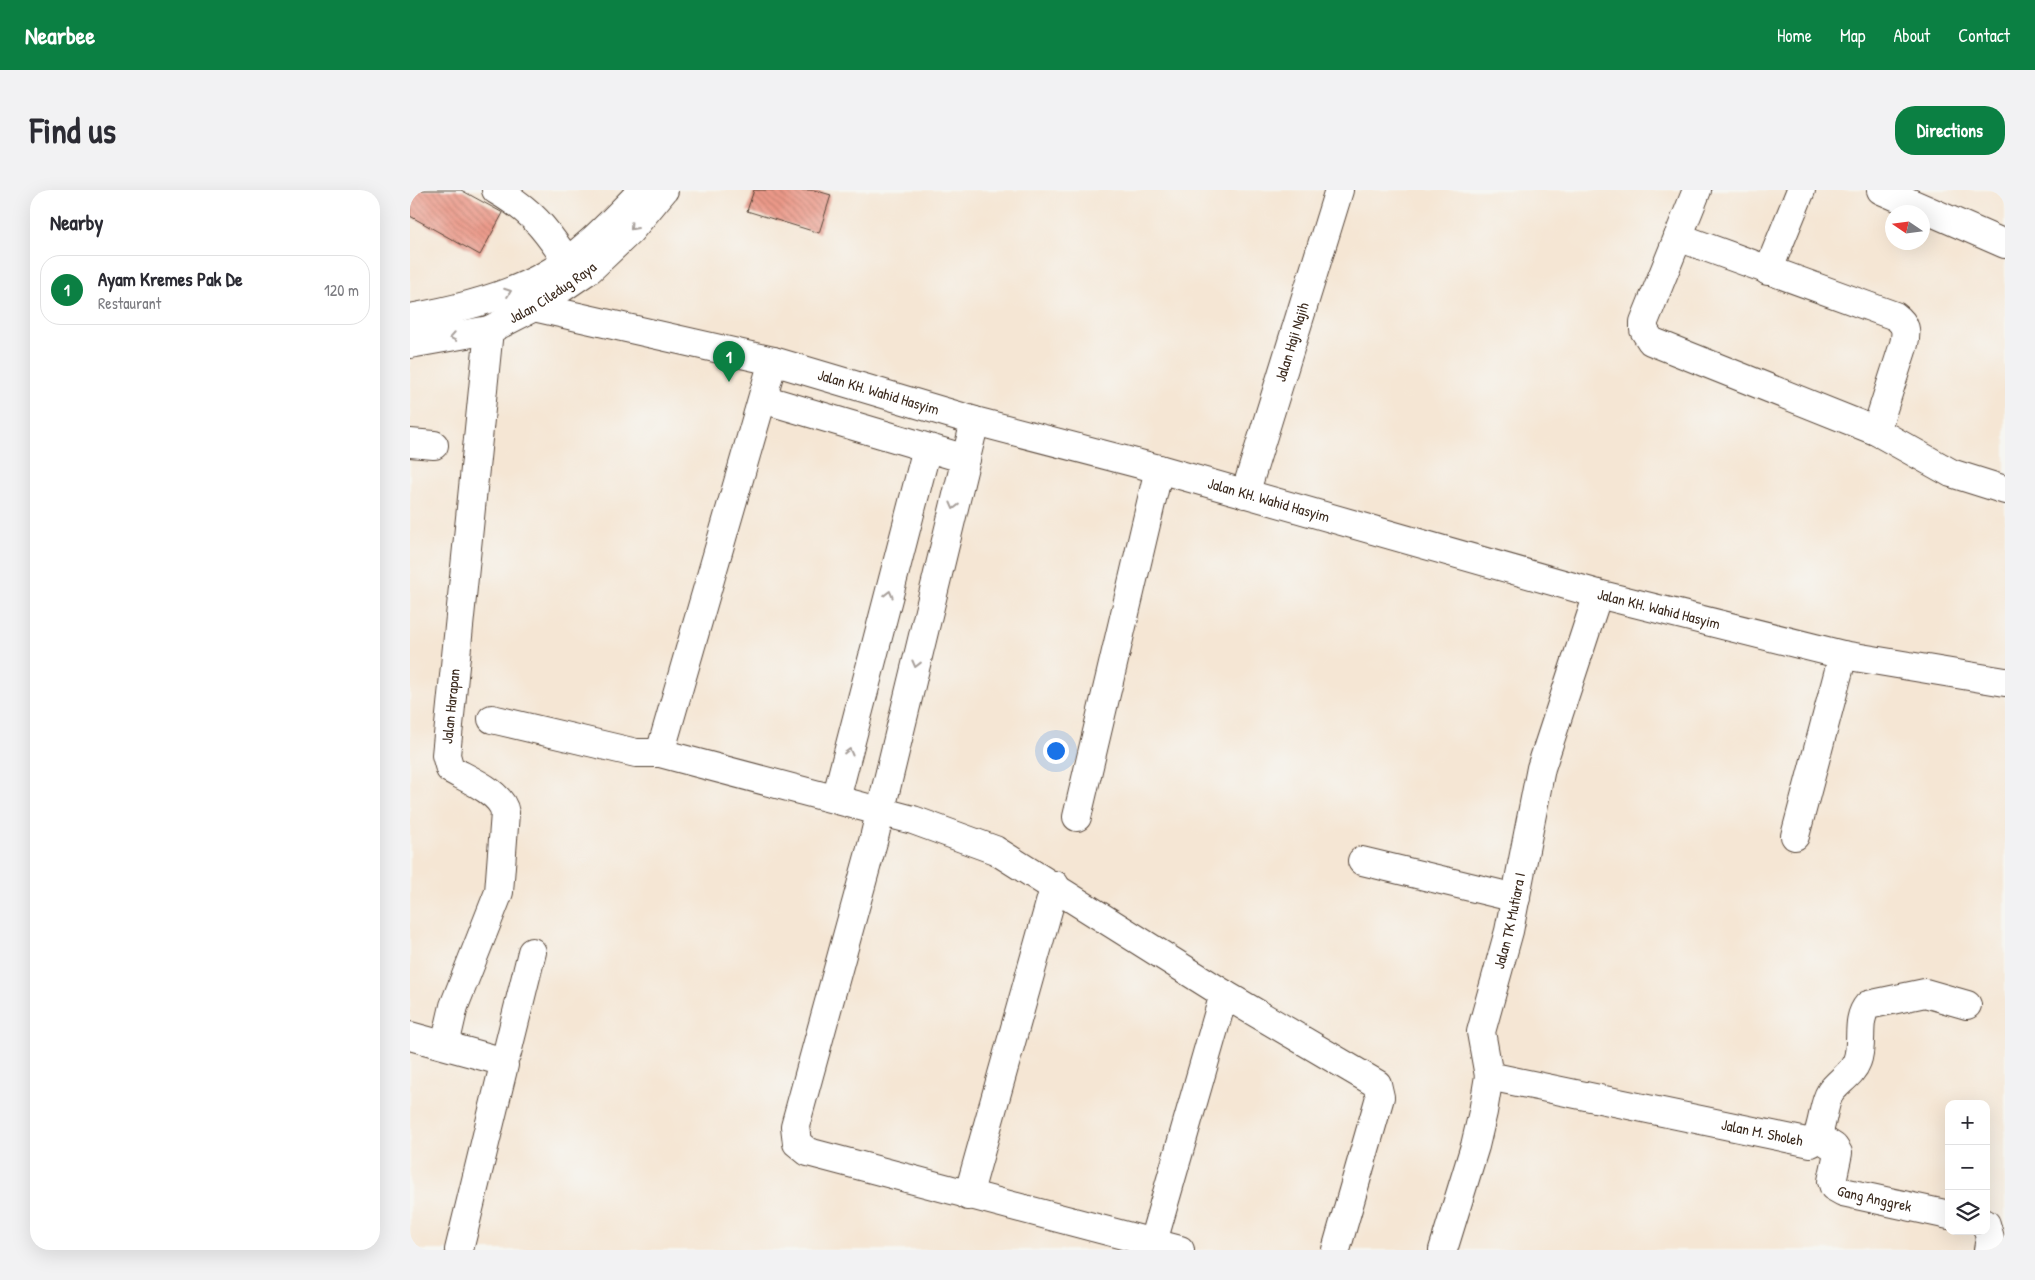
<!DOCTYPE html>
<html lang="en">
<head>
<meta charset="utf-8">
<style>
  :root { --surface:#fff; --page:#f2f2f3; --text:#2b2b33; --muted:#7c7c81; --line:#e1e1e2; --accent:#0b8043 }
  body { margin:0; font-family:"Patrick Hand",sans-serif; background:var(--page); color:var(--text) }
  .controls { position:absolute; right:15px; bottom:15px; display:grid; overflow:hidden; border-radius:10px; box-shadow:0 5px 20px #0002 }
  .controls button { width:45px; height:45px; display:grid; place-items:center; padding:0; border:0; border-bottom:1px solid var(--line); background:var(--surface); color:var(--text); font:25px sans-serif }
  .compass { position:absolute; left:1475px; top:15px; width:45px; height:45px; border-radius:50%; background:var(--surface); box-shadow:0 5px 20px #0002; rotate:283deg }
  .you { position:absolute; left:645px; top:560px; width:18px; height:18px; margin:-12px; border:4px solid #fff; border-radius:50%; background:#1a73e8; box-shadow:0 0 0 8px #1a73e833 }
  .badge { display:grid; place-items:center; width:32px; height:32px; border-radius:50%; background:var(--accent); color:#fff; font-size:16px; font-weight:700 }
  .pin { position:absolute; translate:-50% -41px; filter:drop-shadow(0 1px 2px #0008) }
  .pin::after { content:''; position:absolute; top:26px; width:18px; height:15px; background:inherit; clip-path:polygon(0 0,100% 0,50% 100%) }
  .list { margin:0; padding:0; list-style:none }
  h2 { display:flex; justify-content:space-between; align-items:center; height:65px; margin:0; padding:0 20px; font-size:21px }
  h2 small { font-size:16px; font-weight:400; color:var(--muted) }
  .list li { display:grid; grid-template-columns:32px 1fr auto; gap:15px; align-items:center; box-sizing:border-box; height:70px; margin:0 10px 10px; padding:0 10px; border:1px solid var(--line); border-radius:20px }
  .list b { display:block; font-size:19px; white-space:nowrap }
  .list p { margin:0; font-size:16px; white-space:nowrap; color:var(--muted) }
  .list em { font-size:16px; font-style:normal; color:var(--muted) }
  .icon { flex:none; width:28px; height:28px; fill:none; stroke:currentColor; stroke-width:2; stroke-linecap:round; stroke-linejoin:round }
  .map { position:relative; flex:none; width:1595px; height:1060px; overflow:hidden; border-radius:20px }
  header { display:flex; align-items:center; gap:30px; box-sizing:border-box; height:70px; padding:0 25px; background:var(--accent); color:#fff }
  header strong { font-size:24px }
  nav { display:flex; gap:28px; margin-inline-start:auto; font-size:18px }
  .intro { display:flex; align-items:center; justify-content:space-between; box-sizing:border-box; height:120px; padding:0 30px }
  h1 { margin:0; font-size:35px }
  .button { padding:12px 22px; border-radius:20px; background:var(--accent); color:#fff; font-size:18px; font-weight:700 }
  main { display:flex; gap:30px; padding:0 30px }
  aside { flex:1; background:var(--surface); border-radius:20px; box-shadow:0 5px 20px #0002 }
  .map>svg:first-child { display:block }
</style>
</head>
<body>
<header>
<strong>Nearbee</strong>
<nav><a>Home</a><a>Map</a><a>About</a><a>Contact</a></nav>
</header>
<div class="intro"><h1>Find us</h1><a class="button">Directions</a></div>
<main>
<aside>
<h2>Nearby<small></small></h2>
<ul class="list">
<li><span class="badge">1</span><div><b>Ayam Kremes Pak De</b><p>Restaurant</p></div><em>120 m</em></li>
</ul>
</aside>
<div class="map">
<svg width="1595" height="1060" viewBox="0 0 1595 1060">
  <defs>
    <pattern id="building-back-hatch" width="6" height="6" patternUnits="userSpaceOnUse" patternTransform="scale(1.25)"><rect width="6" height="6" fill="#eb9989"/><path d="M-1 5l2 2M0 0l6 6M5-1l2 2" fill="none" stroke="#c07d6f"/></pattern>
  </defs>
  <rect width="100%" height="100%" fill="#f6f6f2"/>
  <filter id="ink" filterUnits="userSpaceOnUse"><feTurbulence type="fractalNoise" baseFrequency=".02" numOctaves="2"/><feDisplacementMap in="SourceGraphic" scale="10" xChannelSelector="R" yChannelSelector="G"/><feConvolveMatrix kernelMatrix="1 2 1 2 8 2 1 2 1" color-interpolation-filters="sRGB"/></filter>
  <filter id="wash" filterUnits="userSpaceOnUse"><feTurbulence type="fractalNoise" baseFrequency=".0096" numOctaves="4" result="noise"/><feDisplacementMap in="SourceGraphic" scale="20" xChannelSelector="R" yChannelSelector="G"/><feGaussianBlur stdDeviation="1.12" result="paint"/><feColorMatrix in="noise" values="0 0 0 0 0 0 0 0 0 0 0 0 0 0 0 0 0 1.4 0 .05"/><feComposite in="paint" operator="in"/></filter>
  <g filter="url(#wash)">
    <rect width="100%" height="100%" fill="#f5e6d4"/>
    <g id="blocks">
      <!-- building -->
      <g fill="url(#building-back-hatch)">
        <path d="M0 0H51L93 23 70 65 0 26Z"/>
        <path d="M344 0H404L421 5 409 43 337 21Z"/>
      </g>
    </g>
  </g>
  <g filter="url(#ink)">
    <use href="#blocks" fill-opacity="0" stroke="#574639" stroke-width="1"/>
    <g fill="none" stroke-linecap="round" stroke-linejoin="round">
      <defs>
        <g id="minor">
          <path d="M86 0C122 21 134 37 157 71"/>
          <path d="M1287 0 1234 132V140L1241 151 1466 241 1541 283 1595 300"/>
          <path d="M1471 0 1595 54"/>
          <path d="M1268 47 1485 126C1496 134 1497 141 1494 154L1466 241"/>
          <path d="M1358 81 1391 0"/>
          <path id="s1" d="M124 117 363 171 565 231 749 279 1188 404 1433 465 1595 492"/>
          <path d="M353 209 556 269"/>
          <path d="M565 231 464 648 385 936 387 953 398 962 770 1060"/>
          <path d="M0 253 24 255"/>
          <path id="s2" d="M835 304 929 0"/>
          <path d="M82 529 226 563H250L503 630 585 660 814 804 967 894 970 907 926 1060"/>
          <path d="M250 563 363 171"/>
          <path d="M426 609 517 258"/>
          <path d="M667 627 749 279"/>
          <path d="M1385 646 1433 465"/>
          <path d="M952 671 1106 708"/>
          <path d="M0 846 91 871 94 875 49 1060"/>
          <path id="s3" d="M35 855 44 816 89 702 95 623C92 602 57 589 40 579L36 565 79 140"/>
          <path d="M91 871 97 863 122 762"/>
          <path id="s4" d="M1079 886 1401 953C1413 946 1412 915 1420 903 1428 891 1442 885 1447 871 1454 853 1445 830 1458 815L1515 803 1557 815"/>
          <path id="s5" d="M1407 946 1424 957 1428 963 1422 991 1424 997 1433 1002 1539 1025"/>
          <path d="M558 1006 645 695"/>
          <path d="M1576 1034 1580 1048 1578 1060"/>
          <path d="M743 1052 814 804"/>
          <path id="s6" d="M1033 1060 1065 956 1073 922 1079 886 1071 842 1099 741 1131 578 1188 404"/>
        </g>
        <g id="major">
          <path d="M0 128C45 120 94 108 134 86 169 67 199 35 227 6"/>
          <path id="s7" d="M0 154 79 140 124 117 180 79 220 41 254 0"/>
        </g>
      </defs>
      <!-- minor casing -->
      <use href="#minor" stroke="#574639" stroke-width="30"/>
      <!-- major casing -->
      <use href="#major" stroke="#574639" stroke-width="30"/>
      <!-- minor -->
      <use href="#minor" stroke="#fff" stroke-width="28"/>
      <!-- major -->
      <use href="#major" stroke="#fff" stroke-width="28"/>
    </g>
    <!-- one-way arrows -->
    <defs><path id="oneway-chevron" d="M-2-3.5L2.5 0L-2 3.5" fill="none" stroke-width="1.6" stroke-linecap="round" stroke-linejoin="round" transform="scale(1.25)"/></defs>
    <g stroke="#a79f9a">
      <use href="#oneway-chevron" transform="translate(223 37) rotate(132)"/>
      <use href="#oneway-chevron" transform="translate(98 102) rotate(-20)"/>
      <use href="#oneway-chevron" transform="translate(43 147) rotate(170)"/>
      <use href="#oneway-chevron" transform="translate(544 316) rotate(104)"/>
      <use href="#oneway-chevron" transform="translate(479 404) rotate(-76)"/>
      <use href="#oneway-chevron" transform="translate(506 474) rotate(104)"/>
      <use href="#oneway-chevron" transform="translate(439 562) rotate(-76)"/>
    </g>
  </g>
  <g text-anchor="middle" stroke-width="5" stroke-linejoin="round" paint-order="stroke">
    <!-- street labels -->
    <g font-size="15" fill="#3b2a1e" stroke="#f6f6f2">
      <text dy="5" stroke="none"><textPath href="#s7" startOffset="154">Jalan Ciledug Raya</textPath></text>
      <text dy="5" stroke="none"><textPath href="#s2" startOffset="159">Jalan Haji Najih</textPath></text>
      <text dy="5" stroke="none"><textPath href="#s1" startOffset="355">Jalan KH. Wahid Hasyim</textPath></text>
      <text dy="5" stroke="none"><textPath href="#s1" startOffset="760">Jalan KH. Wahid Hasyim</textPath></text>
      <text dy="5" stroke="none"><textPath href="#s1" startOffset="1165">Jalan KH. Wahid Hasyim</textPath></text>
      <text dy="5" stroke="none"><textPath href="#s3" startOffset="378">Jalan Harapan</textPath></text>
      <text dy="5" stroke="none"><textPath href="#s6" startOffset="340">Jalan TK Mutiara I</textPath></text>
      <text dy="5" stroke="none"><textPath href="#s4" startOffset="279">Jalan M. Sholeh</textPath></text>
      <text dy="5" stroke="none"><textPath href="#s5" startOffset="105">Gang Anggrek</textPath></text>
    </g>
  </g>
</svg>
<div class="controls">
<button>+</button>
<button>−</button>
<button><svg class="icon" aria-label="layers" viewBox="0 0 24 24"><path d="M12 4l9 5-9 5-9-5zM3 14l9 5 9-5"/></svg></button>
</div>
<svg class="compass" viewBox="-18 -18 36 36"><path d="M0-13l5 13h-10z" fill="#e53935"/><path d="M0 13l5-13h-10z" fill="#7c7c81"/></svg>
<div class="you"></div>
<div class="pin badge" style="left:319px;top:192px">1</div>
</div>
</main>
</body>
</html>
